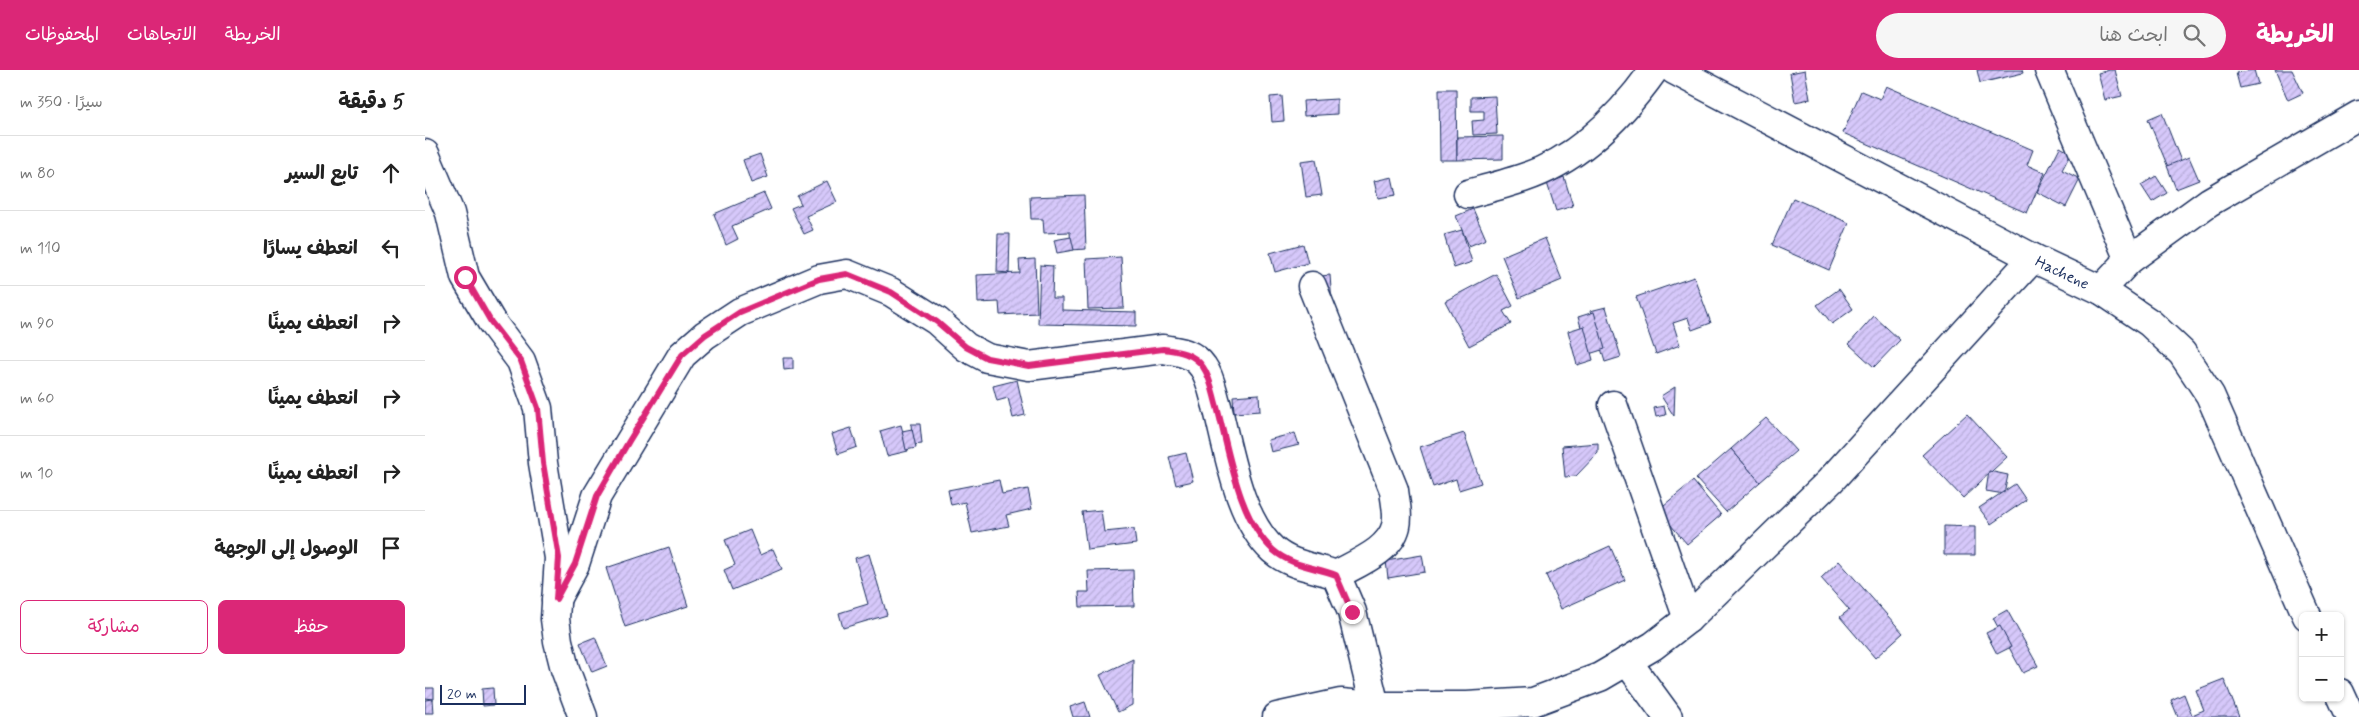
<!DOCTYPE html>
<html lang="ar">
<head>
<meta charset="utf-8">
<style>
  :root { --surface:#fff; --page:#f6f6f6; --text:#222; --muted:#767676; --line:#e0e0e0; --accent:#db2777 }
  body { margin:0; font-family:Mynerve,"Playpen Sans Arabic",sans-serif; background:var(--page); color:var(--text); direction:rtl }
  .controls { position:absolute; right:15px; bottom:15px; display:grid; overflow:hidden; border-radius:8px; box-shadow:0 1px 4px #0004 }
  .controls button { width:45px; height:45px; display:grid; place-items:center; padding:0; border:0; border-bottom:1px solid var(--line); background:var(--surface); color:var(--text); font:25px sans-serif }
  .scale { position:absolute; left:15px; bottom:12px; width:86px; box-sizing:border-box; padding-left:5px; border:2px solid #1b2f5e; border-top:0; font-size:14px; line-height:18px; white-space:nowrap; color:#1b2f5e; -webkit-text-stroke:4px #fff; paint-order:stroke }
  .stop { position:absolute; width:15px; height:15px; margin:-11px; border:4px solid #db2777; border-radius:50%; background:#fff }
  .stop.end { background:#db2777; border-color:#fff; box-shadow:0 1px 5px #0008 }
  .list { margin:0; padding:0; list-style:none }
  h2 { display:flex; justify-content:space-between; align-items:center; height:65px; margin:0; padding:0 20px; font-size:21px }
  h2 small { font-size:16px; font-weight:400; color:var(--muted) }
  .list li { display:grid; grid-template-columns:32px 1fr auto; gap:15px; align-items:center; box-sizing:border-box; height:75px; padding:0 20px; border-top:1px solid var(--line) }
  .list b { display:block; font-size:19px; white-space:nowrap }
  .list em { font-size:16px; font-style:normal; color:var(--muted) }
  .actions { display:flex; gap:10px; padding:15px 20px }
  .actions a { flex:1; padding:11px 0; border:1px solid var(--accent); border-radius:8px; text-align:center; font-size:18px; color:var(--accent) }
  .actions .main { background:var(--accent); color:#fff }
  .icon { flex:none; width:28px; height:28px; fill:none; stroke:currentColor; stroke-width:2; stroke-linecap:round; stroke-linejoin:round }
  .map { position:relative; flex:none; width:1934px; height:647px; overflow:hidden; direction:ltr }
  header { display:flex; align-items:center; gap:30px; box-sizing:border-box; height:70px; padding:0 25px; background:var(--accent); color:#fff }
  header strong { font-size:24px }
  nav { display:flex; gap:28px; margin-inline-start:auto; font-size:18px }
  .search { width:350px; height:45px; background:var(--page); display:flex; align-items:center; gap:12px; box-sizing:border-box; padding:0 18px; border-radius:28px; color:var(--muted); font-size:19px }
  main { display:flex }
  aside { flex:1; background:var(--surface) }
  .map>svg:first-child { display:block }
</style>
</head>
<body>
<header>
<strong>الخريطة</strong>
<div class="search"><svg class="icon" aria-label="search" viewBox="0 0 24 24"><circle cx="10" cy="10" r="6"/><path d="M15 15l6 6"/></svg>ابحث هنا</div>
<nav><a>الخريطة</a><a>الاتجاهات</a><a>المحفوظات</a></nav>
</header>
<main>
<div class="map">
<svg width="1934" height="647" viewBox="0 0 1934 647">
  <defs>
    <pattern id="building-hatch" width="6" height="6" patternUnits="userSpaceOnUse" patternTransform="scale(1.25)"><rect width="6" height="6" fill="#d6c8fa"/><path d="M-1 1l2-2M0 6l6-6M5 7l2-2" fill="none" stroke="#b7acd9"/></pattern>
  </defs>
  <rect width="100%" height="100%" fill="#fff"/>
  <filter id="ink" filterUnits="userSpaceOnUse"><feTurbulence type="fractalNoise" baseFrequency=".02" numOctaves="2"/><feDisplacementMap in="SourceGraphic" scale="10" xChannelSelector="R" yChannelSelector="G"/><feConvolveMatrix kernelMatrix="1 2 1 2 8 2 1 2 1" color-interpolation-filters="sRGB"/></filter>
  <g filter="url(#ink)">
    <!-- building -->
    <g fill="url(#building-hatch)" stroke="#1b2f5e">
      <path d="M1380 0 1385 29 1370 32 1365 3Z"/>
      <path d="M1552 0H1597L1598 3 1555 13Z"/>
      <path d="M1685 0H1690L1697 26 1680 30 1673 3Z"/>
      <path d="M1829 0 1833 14 1815 18 1811 3Z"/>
      <path d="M1850 0H1867L1878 23 1863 30Z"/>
      <path d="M1461 16 1608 80 1602 95 1620 103 1602 143 1418 63 1436 21 1455 29Z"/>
      <path d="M1014 19H1031L1032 90H1015Z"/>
      <path d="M857 26 859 51 847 52 845 27Z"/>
      <path d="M1070 26 1072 64 1048 65 1047 51 1059 50V41H1046V27Z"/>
      <path d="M912 29V44L879 46 878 31Z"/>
      <path d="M1737 43 1756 91 1743 97 1723 49Z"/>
      <path d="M1078 66V89L1032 90V67Z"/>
      <path d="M1635 77 1646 83 1637 100 1655 109 1641 137 1612 122Z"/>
      <path d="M335 84 343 107 326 113 318 90Z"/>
      <path d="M1764 87 1774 110 1751 119 1742 96Z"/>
      <path d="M891 89 897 125 881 127 876 91Z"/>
      <path d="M1731 106 1742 123 1727 132 1716 115Z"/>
      <path d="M967 107 971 125 953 128 949 111Z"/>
      <path d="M1139 107 1148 136 1131 141 1122 113Z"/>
      <path d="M402 111 412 132 381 146 388 160 379 164 366 138 376 134 372 126Z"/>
      <path d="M339 123 346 139 307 156 313 169 301 175 289 144Z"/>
      <path d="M659 125 661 179 646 180 645 162 619 163 618 149H606L605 127Z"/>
      <path d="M1368 128 1424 153 1404 200 1347 175Z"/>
      <path d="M1048 139 1061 169 1044 176 1031 146Z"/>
      <path d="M1037 160 1047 192 1029 198 1019 165Z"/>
      <path d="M573 164H585L584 203 572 202Z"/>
      <path d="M646 167 649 180 632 183 629 170Z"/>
      <path d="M1120 168 1137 210 1094 228 1077 186Z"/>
      <path d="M878 174 883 193 850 202 845 183Z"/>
      <path d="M696 187 699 238 663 239 661 189Z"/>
      <path d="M610 189 612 243 575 245 574 232 553 233 552 205 595 203 594 190Z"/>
      <path d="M615 195 628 196 627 228H637V240L711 242V256L613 254Z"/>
      <path d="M1071 204 1088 236 1078 241 1086 254 1044 276 1020 231Z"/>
      <path d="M905 205 907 233 898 234 896 206Z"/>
      <path d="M1269 207 1286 253 1267 260 1263 248 1248 253 1255 275 1231 284 1211 227Z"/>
      <path d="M1414 219 1428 239 1407 254 1392 235Z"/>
      <path d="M1181 237 1196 287 1180 292 1165 241Z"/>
      <path d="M1169 242 1180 279 1164 284 1153 247Z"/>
      <path d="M1449 246 1475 270 1449 297 1424 274Z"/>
      <path d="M1159 256 1168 290 1152 295 1143 261Z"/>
      <path d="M358 288H368V299L359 300Z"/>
      <path d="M592 310 600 345 588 348 583 328 572 331 568 316Z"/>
      <path d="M1250 317 1249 346 1236 326Z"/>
      <path d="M834 324 835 341 809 343 808 326Z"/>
      <path d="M1239 336 1241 345 1231 347 1229 338Z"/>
      <path d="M1542 344 1582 387 1538 428 1497 385Z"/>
      <path d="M1341 348 1371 381 1335 412 1306 379Z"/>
      <path d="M486 354H495L497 374 488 375Z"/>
      <path d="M476 355 483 381 462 386 455 361Z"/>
      <path d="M426 358 432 377 413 384 407 364Z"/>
      <path d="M487 359 491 378 481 380 477 361Z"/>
      <path d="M870 363 874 375 846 382 843 370Z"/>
      <path d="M1039 363 1056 413 1034 420 1031 409 1008 417 995 377Z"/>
      <path d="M1173 373V383L1151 406 1140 407 1137 376Z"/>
      <path d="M1306 379 1335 412 1301 442 1271 409Z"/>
      <path d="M761 383 768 411 751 415 744 387Z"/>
      <path d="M1564 401 1583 405 1579 424 1561 421Z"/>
      <path d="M574 410 577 424 603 419 607 439 581 445 584 456 547 463 540 432 526 435 523 420Z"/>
      <path d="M1268 411 1296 445 1262 474 1233 440Z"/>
      <path d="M1590 414 1601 430 1566 454 1554 438Z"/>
      <path d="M676 440 679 462 709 459 711 474 662 480 657 442Z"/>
      <path d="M1519 456 1550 457V485H1519Z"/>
      <path d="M325 460 335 485 348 479 357 499 307 520 299 500 310 495 300 470Z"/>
      <path d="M1185 476 1200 510 1136 539 1121 505Z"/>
      <path d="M244 477 263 536 200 557 181 498Z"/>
      <path d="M444 484 462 545 418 558 414 543 443 534 430 488Z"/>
      <path d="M997 485 1000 502 963 508 961 491Z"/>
      <path d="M1414 491 1478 563 1450 588 1415 547 1424 540 1396 508Z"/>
      <path d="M708 500 709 536 655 537 654 522H664L663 501Z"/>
      <path d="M1582 540 1613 596 1598 603 1568 548Z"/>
      <path d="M1575 556 1586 577 1572 584 1561 563Z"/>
      <path d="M170 567 182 596 167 602 155 573Z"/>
      <path d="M708 589 707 635 693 642 675 605Z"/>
      <path d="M1799 609 1814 647H1753L1746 630 1759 624 1767 645 1779 640 1771 620Z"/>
      <path d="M0 618H9V629L0 628Z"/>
      <path d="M68 618 69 635 58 636 57 619Z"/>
      <path d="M8 629 9 643H0V630Z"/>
      <path d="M660 632 665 647H648L645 637Z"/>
    </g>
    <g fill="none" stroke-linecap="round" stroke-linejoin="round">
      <defs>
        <g id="minor">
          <path id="s1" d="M1249 0 1608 188 1676 220 1725 253 1757 283 1785 325 1882 546"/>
          <path d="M1624 0 1704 190"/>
          <path d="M0 84 25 143 40 207 66 251 96 291 113 338 118 393 134 488 130 549 133 571 140 599 158 647"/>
          <path d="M1043 124C1061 119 1080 114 1098 108 1153 90 1197 45 1229 0"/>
          <path d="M887 216 969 420C970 431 974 444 971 456 965 481 932 493 911 505"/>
          <path d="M1676 220 1704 190 1784 132 1934 45"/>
          <path d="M1188 335 1263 549"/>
          <path d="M131 529 150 494 172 426 257 285 280 265 315 242 394 209 422 204 466 222 512 251 541 277 562 288 604 296 738 279C753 281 769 283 778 297 786 308 788 324 792 336 804 382 813 448 848 480 866 496 890 497 911 505L927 542 950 636"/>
          <path d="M1202 591 1243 647"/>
          <path d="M1915 623 1926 647"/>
          <path d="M852 647 916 633 950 636H1042L1108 632 1175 607 1228 576 1263 549 1405 411 1608 188"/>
        </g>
      </defs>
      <!-- minor casing -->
      <use href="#minor" stroke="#1b2f5e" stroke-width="31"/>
      <!-- minor -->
      <use href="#minor" stroke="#fff" stroke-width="28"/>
    </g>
  </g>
  <g fill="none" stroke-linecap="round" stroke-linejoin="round" filter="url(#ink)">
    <!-- route -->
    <path stroke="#db2777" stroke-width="6" d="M40 207 66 252 96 291 113 338 118 393 134 488 131 529 150 494 172 426 204 371 257 285 280 265 315 242 394 209 422 204 466 222 512 252 541 277 562 288 604 296 738 279C753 281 769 283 778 297 786 308 788 324 792 337 804 381 813 448 848 480 866 496 890 497 911 505L927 542"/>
  </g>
  <g text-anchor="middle" stroke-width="5" stroke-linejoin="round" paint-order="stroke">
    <!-- street labels -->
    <g font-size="16" fill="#1b2f5e" stroke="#fff">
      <text dy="6" stroke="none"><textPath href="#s1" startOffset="438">Hachene</textPath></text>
    </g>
  </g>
</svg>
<div class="controls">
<button>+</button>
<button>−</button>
</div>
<div class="scale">20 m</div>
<div class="stop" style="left:40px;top:207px"></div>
<div class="stop end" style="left:927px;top:542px"></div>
</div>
<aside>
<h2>5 دقيقة<small>سيرًا · 350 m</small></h2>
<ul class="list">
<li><svg class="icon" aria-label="ahead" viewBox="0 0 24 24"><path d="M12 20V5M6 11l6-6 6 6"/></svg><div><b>تابع السير</b></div><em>80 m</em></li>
<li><svg class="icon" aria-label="left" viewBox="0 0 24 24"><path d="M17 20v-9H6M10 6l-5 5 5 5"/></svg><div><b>انعطف يسارًا</b></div><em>110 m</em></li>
<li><svg class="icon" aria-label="right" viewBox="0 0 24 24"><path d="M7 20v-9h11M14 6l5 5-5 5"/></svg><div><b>انعطف يمينًا</b></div><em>90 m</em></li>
<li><svg class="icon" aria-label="right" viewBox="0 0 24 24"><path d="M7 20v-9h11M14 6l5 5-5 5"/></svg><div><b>انعطف يمينًا</b></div><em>60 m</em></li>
<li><svg class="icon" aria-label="right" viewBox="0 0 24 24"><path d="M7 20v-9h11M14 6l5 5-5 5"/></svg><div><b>انعطف يمينًا</b></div><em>10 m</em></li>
<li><svg class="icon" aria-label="arrive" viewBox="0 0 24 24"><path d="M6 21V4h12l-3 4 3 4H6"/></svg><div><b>الوصول إلى الوجهة</b></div></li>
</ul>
<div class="actions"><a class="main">حفظ</a><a>مشاركة</a></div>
</aside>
</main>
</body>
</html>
